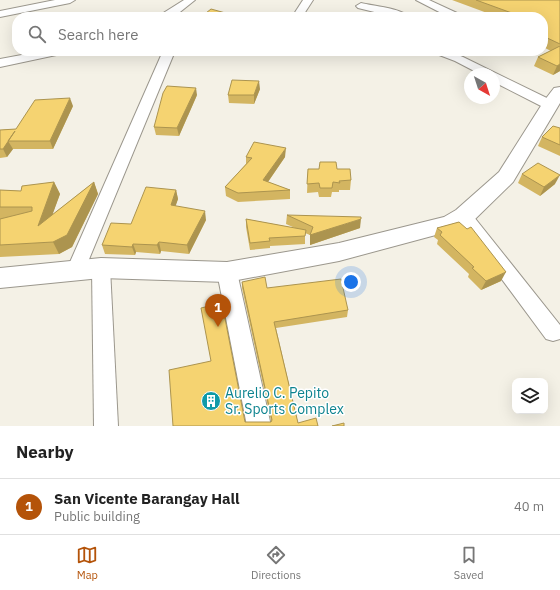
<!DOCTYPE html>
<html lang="en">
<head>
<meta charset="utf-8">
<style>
  :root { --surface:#fff; --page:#f6f6f6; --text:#222; --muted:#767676; --line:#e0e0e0; --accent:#b45309 }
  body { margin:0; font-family:"IBM Plex Sans",sans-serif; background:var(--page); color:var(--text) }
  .controls { position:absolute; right:12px; bottom:12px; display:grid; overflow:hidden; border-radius:8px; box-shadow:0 4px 16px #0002 }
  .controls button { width:36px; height:36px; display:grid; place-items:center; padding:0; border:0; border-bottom:1px solid var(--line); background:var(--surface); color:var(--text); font:20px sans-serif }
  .compass { position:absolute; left:464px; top:68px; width:36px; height:36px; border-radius:50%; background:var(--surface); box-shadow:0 4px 16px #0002; rotate:141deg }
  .you { position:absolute; left:351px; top:282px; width:14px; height:14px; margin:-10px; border:3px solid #fff; border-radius:50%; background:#1a73e8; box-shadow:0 0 0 6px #1a73e833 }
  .badge { display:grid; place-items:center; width:26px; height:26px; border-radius:50%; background:var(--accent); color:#fff; font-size:13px; font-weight:700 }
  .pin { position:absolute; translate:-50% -33px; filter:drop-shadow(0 1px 2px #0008) }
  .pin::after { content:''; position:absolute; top:21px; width:14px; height:12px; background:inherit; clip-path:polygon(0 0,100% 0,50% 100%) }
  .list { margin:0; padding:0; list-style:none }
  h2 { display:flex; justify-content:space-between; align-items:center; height:52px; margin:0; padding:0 16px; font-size:17px }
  h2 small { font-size:13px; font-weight:400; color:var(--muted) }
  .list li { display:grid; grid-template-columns:26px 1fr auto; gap:12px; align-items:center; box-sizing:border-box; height:56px; padding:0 16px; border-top:1px solid var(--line) }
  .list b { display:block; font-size:15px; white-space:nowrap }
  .list p { margin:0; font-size:13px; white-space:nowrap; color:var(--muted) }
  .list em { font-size:13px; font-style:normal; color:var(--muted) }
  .icon { flex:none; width:22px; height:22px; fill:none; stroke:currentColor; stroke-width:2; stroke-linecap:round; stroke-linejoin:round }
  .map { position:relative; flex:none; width:560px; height:426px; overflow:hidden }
  .search { position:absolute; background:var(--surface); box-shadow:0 4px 16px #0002; left:12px; right:12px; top:12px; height:44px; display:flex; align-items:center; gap:10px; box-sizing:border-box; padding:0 14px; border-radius:16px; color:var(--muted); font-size:15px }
  .sheet { height:108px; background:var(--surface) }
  nav { display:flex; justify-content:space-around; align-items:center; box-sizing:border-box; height:56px; border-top:1px solid var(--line); background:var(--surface); font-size:11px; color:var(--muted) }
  nav a { display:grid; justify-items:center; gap:2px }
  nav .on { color:var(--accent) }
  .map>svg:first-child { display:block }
</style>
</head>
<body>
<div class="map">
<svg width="560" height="426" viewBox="0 0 560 426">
  <rect width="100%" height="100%" fill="#f4f1e6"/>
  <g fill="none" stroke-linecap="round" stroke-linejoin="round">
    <defs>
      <g id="street">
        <path d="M55 0H75L70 3 0 17V11Z"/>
        <path d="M184 0H195L180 12 170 17H157Z"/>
        <path d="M303 0H313L302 17H292Z"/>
        <path d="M416 0H429L457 13 458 15 457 17H449Z"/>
        <path d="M361 3C373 6 401 8 409 17H395L358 8 356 6Z"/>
        <path d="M43 51H67L65 53 61 54 0 67V59Z"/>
        <path d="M163 51H175L85 269 83 274 76 276 69 274 67 269Z"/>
        <path d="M432 51H448L463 57 555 102 557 105 555 108H545L494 82V74H480L455 61 434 53Z"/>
        <path d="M464 210 470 212 560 325V339L553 341 546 339 458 220 455 216 458 212Z"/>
        <path d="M101 261 108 263 110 268 118 426H94L92 268 94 263Z"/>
        <path d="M227 264 234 267 237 272 271 426H247L217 272 220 267Z"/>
      </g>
      <path id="secondary" d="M560 87V103L513 182 472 222 458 229 339 261 227 282 101 278 0 288V268L101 258 227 262 339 243 444 217 456 210 499 172 544 101 554 88Z"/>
    </defs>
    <!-- street casing -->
    <use href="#street" stroke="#9b978d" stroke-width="2"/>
    <!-- secondary casing -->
    <use href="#secondary" stroke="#9b978d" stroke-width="2"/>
    <!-- street -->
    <use href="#street" fill="#fff" fill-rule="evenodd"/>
    <!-- secondary -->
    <use href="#secondary" fill="#fff" fill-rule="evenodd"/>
  </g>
  <!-- wall -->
  <g fill="#d3b561">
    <path d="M452 0H560V71L553 75 534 66 538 57 551 51 543 47V17H498Z"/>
    <path d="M260 89 254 104 229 103 228 95Z"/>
    <path d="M197 95 179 136 156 135 154 127Z"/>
    <path d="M73 106 53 149H13L7 157 0 158V130L16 129Z"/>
    <path d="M560 128V156L538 146 542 137Z"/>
    <path d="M246 157H285L268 182 290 190V199L238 202 226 196 225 187 246 164Z"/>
    <path d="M308 169H337L351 180 350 190H339V192H332L331 197H319L318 192 307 193Z"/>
    <path d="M522 174 555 184 540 196 518 183Z"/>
    <path d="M54 182 60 194 52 215 94 182 98 194 72 247 59 254 0 257V190L21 191Z"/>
    <path d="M176 190 178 199 175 206 206 220 189 254 161 251 160 254 136 252 135 255 105 254 102 245 131 224Z"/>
    <path d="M287 215 360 228 310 245V235L305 233V244L270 246V248L250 250 246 227V219L295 228 286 224Z"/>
    <path d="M459 222 501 281 481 290 468 277 469 274 437 244 438 240 434 237 437 228Z"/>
    <path d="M242 282 267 288 348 310 347 317 276 328 298 423 245 422H271V421L242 288Z"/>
  </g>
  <!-- shaded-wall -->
  <g fill="#ac944f">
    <path d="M560 64V71L553 75 557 66Z"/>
    <path d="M259 81 260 89 254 104V95Z"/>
    <path d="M196 88 197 95 179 136 177 128Z"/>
    <path d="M70 98 73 106 53 149 50 141Z"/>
    <path d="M8 141 13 149 7 157 3 149Z"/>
    <path d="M286 148 285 157 263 189V180Z"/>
    <path d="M560 175 555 184 540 196 544 187Z"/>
    <path d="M54 182 60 194 44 238 38 226Z"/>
    <path d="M94 182 98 194 72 247 59 254 53 242Z"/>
    <path d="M176 190 178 199 173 214 171 205Z"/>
    <path d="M205 211 206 220 189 254 187 245Z"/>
    <path d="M361 219 360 228 310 245V235Z"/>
    <path d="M159 242 161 251 160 254 157 245Z"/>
    <path d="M133 244 136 252 135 255 132 247Z"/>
    <path d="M506 272 501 281 481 290 486 281Z"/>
  </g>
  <!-- building -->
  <g fill="#f5d371" stroke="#ac944f">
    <path d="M476 0H560V44L543 36V17H526L509 12Z"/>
    <path d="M211 9 240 17H201Z"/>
    <path d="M560 46V64L557 66 538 57Z"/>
    <path d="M232 80 259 81 254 95H228Z"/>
    <path d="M167 86 196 88 177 128 154 127 163 93Z"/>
    <path d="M70 98 50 141H8L15 131 3 149H0V130L16 129 35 100Z"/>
    <path d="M553 126 560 128V145L542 137Z"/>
    <path d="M254 142 286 148 263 180 290 190 238 193 225 187 252 158 246 157Z"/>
    <path d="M320 162H336L337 169H350L351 180 339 181 340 183 333 182 332 188H320L319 183 307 184 308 169H319Z"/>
    <path d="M538 163 560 175 544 187 522 174Z"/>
    <path d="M54 182 38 226 94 182 67 235 53 242 0 245V219L32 211V207H0V190L21 191 22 186Z"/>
    <path d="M146 187 176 190 171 205 205 211 187 245 159 242 157 245 133 244 132 247 102 245 111 223 131 224Z"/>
    <path d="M287 215 361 217V219L310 235 313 227Z"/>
    <path d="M246 219 306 230 305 236 269 238 270 241 250 243Z"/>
    <path d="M459 222 467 229 471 227 506 272 486 281 472 268 474 267 440 235 442 232 437 228Z"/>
    <path d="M265 277 267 288 341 279 348 310 274 322 298 423 316 418 318 426H173L169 370 211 361 201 308 222 303 245 422H271L272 420 242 282Z"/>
    <path d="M344 423V426H332Z"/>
  </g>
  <!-- icons -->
  <defs>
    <symbol id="building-disc" viewBox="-11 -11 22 22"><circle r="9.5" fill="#0f9aa8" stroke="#fff"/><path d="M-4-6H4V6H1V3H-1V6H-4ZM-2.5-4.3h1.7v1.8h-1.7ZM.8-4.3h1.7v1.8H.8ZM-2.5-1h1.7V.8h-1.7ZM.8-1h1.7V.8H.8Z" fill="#fff"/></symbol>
  </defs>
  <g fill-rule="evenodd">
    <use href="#building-disc" x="200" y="390" width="22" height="22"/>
  </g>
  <g text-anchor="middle" stroke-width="3" stroke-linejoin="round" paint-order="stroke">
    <!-- near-culture labels -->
    <g font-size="14" fill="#0d838f" stroke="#fff" text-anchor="start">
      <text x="225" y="398">Aurelio C. Pepito<tspan x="225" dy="16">Sr. Sports Complex</tspan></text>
    </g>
  </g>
</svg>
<div class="controls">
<button><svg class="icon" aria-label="layers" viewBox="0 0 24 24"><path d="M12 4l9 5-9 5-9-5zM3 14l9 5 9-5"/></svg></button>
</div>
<svg class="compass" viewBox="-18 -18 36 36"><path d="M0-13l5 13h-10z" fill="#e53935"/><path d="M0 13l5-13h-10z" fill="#767676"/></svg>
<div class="you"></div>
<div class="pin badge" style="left:218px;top:327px">1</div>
<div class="search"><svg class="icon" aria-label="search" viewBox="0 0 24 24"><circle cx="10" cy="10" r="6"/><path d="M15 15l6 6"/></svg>Search here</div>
</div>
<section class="sheet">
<h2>Nearby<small></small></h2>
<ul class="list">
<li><span class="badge">1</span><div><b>San Vicente Barangay Hall</b><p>Public building</p></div><em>40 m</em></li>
</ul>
</section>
<nav>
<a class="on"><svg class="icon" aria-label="map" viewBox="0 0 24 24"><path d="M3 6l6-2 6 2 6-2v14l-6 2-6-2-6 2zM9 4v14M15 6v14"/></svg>Map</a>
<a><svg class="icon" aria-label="directions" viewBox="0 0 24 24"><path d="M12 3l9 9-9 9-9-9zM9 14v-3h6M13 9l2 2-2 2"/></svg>Directions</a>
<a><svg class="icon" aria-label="saved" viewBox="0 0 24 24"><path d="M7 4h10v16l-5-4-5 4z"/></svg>Saved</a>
</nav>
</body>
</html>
